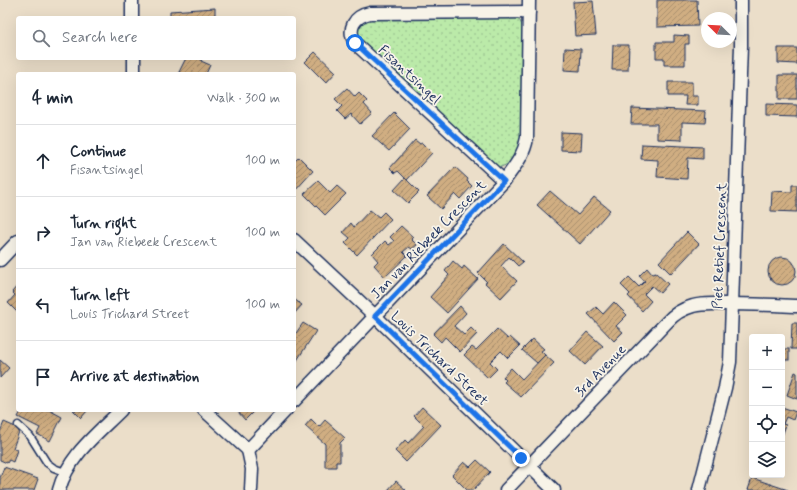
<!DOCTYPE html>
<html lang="en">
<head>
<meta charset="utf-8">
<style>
  :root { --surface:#fff; --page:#f2f2f3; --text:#1f2937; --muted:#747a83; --line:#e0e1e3 }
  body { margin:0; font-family:Mynerve,sans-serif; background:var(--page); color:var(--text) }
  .controls { position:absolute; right:12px; bottom:12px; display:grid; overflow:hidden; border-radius:4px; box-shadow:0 4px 16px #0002 }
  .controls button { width:36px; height:36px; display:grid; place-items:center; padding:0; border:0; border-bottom:1px solid var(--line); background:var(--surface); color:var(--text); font:20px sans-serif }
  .compass { position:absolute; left:701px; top:12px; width:36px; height:36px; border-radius:50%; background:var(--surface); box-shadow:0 4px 16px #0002; rotate:294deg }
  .stop { position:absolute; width:12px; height:12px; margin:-9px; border:3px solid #1a73e8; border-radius:50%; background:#fff }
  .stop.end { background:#1a73e8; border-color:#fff; box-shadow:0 1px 4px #0008 }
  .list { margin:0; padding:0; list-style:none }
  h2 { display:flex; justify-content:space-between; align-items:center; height:52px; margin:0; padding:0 16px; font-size:17px }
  h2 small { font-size:13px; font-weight:400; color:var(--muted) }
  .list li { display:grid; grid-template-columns:26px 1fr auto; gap:12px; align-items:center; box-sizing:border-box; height:72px; padding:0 16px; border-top:1px solid var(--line) }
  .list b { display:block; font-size:15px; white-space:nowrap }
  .list p { margin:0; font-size:13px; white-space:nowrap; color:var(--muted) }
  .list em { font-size:13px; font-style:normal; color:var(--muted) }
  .icon { flex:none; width:22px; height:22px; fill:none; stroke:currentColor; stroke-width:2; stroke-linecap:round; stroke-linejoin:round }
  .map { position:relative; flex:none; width:797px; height:490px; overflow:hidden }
  .search { position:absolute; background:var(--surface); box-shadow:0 4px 16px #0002; left:16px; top:16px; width:280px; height:44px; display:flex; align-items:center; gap:10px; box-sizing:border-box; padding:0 14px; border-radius:4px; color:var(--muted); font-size:15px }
  .panel { position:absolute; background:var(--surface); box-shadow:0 4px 16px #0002; left:16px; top:72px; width:280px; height:340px; border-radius:4px }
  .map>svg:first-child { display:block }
</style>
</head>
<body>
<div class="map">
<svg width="797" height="490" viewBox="0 0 797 490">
  <defs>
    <pattern id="park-dots" width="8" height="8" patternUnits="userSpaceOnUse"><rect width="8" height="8" fill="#bbeaa9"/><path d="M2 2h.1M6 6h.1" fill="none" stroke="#a0c994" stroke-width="1.8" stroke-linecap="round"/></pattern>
    <pattern id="building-hatch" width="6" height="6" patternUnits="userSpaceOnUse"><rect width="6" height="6" fill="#d0ae82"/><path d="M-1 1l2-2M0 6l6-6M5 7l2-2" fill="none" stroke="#a88e6e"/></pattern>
  </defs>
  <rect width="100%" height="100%" fill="#ebdec9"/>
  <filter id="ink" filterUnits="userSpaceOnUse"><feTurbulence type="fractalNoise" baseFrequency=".025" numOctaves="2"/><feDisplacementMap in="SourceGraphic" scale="8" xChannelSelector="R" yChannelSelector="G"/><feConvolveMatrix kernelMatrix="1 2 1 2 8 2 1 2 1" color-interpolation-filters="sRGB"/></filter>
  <g filter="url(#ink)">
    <!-- park -->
    <path fill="url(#park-dots)" stroke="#6b8c84" d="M513 16 520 21 523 28V134L517 152 510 163 501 167H496L358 40 357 27 367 17Z"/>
    <!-- building -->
    <g fill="url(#building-hatch)" stroke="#1b2f5e">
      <path d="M657 0H697L698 26 657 27Z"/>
      <path d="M593 1 596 35 575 36 573 2Z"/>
      <path d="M215 8V18H170V11Z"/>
      <path d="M674 35 689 36V44H685V65H664V58H656V42H674Z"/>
      <path d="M613 45H629L628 70H612Z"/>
      <path d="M565 48 581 49 580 71 564 70Z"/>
      <path d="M778 48H797V64L778 63Z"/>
      <path d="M315 52 336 72 326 83 305 62Z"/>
      <path d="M186 58H202L201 61 210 65 206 74H183L179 72Z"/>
      <rect x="779" y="75" width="18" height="24"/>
      <path d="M668 82H692V96H698V105H685L686 96H668Z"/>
      <path d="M347 88 355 97 359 93 367 101 364 104 372 113 360 124 351 114 345 119 337 111 342 106 335 99Z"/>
      <path d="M766 104 797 105V117L766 116Z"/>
      <path d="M632 108 706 111 705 123 682 122V140L657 139V124H631Z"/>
      <path d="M394 113 410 129 389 151 372 136Z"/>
      <path d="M561 132 582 133 581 151 561 150Z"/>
      <path d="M415 140 420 144 422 143 432 153 407 180 398 171 395 173 390 168Z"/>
      <path d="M642 144 703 147V159L688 158 687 179 657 177 658 160 641 159Z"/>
      <path d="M299 157 313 171 294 192V162Z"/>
      <path d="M455 167 468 179 467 181 472 186 460 199 455 194 441 209 427 196Z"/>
      <path d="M405 178 419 192 408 203 394 190Z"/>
      <path d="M318 181 330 193 337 186 346 194 325 215 304 194Z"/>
      <path d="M792 185H797V212L771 211 772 191 792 192Z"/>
      <path d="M550 191 578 215 594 197 610 210 580 244 537 205Z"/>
      <path d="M370 210 379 217 384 212 391 219 357 255 345 243 350 238 343 232 351 223 354 227Z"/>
      <path d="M401 226 413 237 411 239 417 245 412 249 409 247 403 252 407 256 385 277 374 265 378 261 372 254 385 241 389 245 394 241 390 237Z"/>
      <path d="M687 232 699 244 671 274 659 262Z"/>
      <path d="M504 244 523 262 518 266 509 257 501 266 517 281 501 298 485 283 487 282 478 273Z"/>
      <circle cx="782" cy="271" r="14"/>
      <path d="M453 261 462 269 464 266 478 279 447 313 430 297 449 275 445 271Z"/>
      <path d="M647 268 652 274 656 273 668 284 660 293 652 286 644 294 651 301 642 311 628 296 630 294 621 285 629 277 639 287 645 281 639 276Z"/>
      <path d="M18 285V310L17 312 8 303 15 295 12 292Z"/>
      <path d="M294 299 302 305 294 314Z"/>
      <path d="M614 302 627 315 616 326 623 332 614 341 588 314 596 307 603 314Z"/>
      <path d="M460 306 466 313 454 326 464 335 471 328 477 334 460 352 445 337 441 342 433 334Z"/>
      <path d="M303 323 316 331 294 365V336Z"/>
      <path d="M792 323H797V349H791Z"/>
      <path d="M497 329 508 339 510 337 520 346 508 358 501 351 490 362 497 369 488 378 464 355 472 347 476 350Z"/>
      <path d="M587 332 603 346 585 365 570 351Z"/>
      <path d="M533 339 544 349 541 351 545 355 537 363 522 350Z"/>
      <rect x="782" y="349" width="7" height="11"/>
      <path d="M545 355 554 363 521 397 504 382 506 380 503 377 511 368 522 379Z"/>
      <path d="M0 360 9 368 0 378Z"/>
      <path d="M795 372 797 373V399L787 395Z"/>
      <path d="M422 407 441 425 406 462 395 451 405 440 408 443 424 426 414 416Z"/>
      <path d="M782 407 796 412 793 420 786 417 783 424 786 425 782 436Z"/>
      <path d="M22 410H49L62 417 50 441 37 434 40 428 18 417Z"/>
      <path d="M73 410H88L81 418Z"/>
      <path d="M241 410H255L245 420 238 412Z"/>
      <path d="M311 419 319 427 325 420 345 438 340 443V462H336V467H325V444L305 426Z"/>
      <path d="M4 422 20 429 13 448 17 450 13 462 9 460 7 463 0 460V432Z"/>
      <path d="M477 460 490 472 473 490H467L452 475 464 462 470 467Z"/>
      <path d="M4 467 38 479 34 490H0V478Z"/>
      <path d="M752 478 788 490H748Z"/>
      <path d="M396 481 406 490H388Z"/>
    </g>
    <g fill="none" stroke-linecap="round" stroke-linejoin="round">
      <defs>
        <path id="service" d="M18 425 30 436 47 463 54 468 65 472"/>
        <g id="minor">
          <path d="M132 0V18"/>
          <path d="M134 58V74"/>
          <path d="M504 181 355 43C347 29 354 16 370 13L529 12"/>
          <path d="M294 240 375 316 554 490"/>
          <path d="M0 260 18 241"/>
          <path d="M294 401 504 181C514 167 524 156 527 138L529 0"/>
          <path d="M204 410 248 450"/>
          <path d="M248 450 286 410"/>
          <path d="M248 450 252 469 251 490"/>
          <path d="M59 490C68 456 97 434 121 410"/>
          <path d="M506 490 667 322C674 314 682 309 693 306 702 303 713 304 723 304 748 304 772 305 797 306"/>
          <path d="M699 490 725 388 730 362 741 46V0"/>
        </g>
      </defs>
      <!-- service casing -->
      <use href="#service" stroke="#1b2f5e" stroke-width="9"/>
      <!-- minor casing -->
      <use href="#minor" stroke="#1b2f5e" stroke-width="15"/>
      <!-- service -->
      <use href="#service" stroke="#f7f3e8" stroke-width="6"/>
      <!-- minor -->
      <use href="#minor" stroke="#f7f3e8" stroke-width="12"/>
    </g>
  </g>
  <g fill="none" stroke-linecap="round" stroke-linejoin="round" filter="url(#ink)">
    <!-- route -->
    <path stroke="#1a73e8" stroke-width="5" d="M355 43 504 181 375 316 521 458"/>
  </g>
  <g text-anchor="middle" stroke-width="3.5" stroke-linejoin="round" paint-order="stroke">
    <!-- street labels -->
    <g font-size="14" fill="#1b2f5e" stroke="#f7f3e8">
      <text transform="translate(410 74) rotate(43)" y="5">Fisantsingel</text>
      <text transform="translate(428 239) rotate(-46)" y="5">Jan van Riebeek Crescent</text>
      <text transform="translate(719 246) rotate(-88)" y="5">Piet Retief Crescent</text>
      <text transform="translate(440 358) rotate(44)" y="5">Louis Trichard Street</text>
      <text transform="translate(600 370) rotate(-46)" y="5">3rd Avenue</text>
    </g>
  </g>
</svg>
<div class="controls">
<button>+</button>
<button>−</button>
<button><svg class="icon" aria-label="locate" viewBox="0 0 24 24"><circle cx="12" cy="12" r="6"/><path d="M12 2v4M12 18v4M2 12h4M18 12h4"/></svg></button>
<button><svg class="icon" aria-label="layers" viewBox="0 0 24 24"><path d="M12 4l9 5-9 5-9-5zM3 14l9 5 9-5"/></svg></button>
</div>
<svg class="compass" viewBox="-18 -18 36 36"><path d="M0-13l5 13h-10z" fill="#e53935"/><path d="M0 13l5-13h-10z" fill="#747a83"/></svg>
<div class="stop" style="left:355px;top:43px"></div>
<div class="stop end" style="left:521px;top:458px"></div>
<div class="search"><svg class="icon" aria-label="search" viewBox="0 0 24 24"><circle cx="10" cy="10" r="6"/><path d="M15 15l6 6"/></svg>Search here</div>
<section class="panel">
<h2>4 min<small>Walk · 300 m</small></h2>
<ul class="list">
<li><svg class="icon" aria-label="ahead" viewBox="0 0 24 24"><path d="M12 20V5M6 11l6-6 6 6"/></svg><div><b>Continue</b><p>Fisantsingel</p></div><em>100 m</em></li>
<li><svg class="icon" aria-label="right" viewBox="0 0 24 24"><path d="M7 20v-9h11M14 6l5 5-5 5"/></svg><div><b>Turn right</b><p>Jan van Riebeek Crescent</p></div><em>100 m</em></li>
<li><svg class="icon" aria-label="left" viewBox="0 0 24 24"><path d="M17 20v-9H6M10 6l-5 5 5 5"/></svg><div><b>Turn left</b><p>Louis Trichard Street</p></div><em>100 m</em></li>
<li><svg class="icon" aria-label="arrive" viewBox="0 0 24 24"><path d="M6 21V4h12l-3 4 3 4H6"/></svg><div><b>Arrive at destination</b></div></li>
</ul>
</section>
</div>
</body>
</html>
